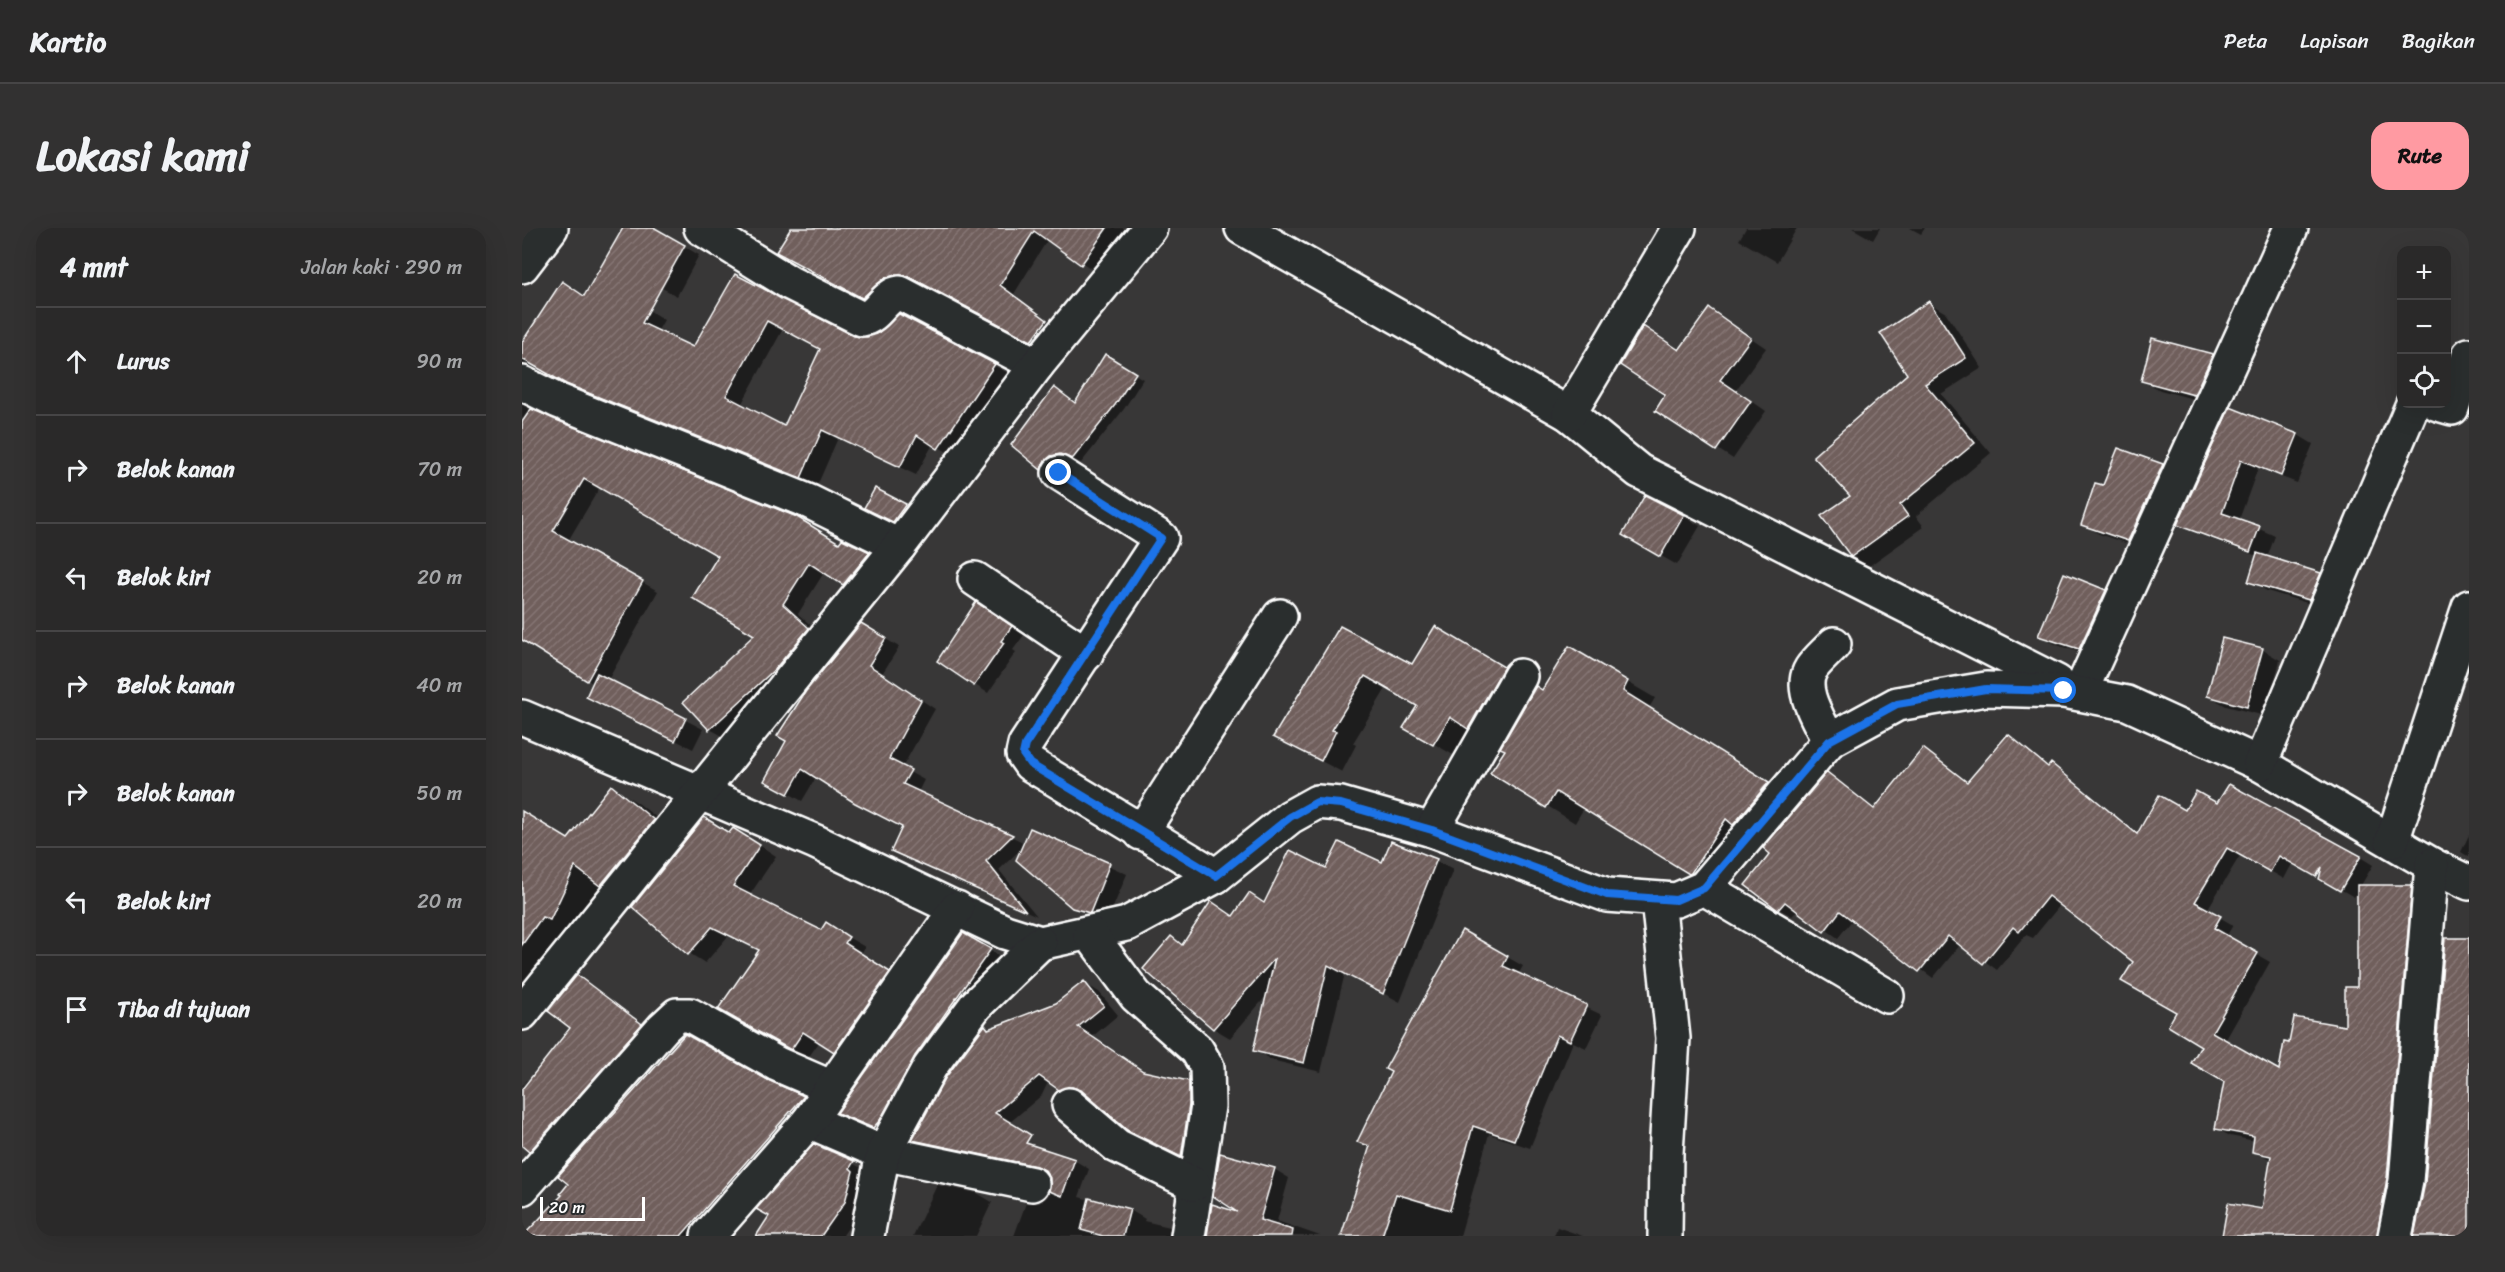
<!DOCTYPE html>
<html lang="id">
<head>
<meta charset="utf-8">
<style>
  :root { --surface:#2a2929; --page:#323131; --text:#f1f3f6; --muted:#a5a6a8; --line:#464546; --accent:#ff9aa2 }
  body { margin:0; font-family:Sriracha,sans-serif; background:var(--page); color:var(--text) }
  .controls { position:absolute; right:18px; top:18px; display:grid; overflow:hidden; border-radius:12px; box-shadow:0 6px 24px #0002 }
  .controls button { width:54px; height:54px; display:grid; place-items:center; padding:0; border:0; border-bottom:2px solid var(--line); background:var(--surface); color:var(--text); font:30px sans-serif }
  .scale { position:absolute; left:18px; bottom:15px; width:105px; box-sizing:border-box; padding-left:6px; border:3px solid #fff; border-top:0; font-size:16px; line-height:21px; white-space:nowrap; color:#fff; -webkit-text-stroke:4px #2a2d2e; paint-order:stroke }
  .stop { position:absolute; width:18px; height:18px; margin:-14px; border:4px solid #1a73e8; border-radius:50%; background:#fff }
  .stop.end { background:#1a73e8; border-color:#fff; box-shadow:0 2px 6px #0008 }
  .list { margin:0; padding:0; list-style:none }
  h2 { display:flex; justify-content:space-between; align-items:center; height:78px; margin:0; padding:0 24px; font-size:26px }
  h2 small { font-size:20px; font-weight:400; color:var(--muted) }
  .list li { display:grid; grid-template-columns:39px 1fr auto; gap:18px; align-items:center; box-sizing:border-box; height:108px; padding:0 24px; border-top:2px solid var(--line) }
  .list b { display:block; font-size:22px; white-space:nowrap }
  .list em { font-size:20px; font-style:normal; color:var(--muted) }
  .icon { flex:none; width:33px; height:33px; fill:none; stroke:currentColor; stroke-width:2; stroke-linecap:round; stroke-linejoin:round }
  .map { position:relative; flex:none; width:1947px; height:1008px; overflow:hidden; border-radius:18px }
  header { display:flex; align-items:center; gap:36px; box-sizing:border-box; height:84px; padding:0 30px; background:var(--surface); border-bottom:2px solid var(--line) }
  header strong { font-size:28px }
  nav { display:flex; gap:33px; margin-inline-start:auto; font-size:21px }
  .intro { display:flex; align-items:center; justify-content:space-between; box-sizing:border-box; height:144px; padding:0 36px }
  h1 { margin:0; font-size:42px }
  .button { padding:15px 27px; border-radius:18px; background:var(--accent); color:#111; font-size:21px; font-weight:700 }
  main { display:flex; gap:36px; padding:0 36px }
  aside { flex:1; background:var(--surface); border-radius:18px; box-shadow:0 6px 24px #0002 }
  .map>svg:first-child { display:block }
</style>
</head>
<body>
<header>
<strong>Kartio</strong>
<nav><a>Peta</a><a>Lapisan</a><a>Bagikan</a></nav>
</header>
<div class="intro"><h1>Lokasi kami</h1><a class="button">Rute</a></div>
<main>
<aside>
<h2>4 mnt<small>Jalan kaki · 290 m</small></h2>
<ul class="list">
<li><svg class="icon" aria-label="ahead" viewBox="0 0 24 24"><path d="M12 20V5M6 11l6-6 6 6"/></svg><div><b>Lurus</b></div><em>90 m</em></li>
<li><svg class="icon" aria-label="right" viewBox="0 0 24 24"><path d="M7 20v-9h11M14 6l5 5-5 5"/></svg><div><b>Belok kanan</b></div><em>70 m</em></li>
<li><svg class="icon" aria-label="left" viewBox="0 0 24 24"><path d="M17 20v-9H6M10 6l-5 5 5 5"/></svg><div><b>Belok kiri</b></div><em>20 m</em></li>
<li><svg class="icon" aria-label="right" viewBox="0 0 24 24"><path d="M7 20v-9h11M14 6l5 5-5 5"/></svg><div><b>Belok kanan</b></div><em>40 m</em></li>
<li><svg class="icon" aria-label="right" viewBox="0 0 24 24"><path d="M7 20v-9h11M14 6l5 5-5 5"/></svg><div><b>Belok kanan</b></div><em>50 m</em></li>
<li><svg class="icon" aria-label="left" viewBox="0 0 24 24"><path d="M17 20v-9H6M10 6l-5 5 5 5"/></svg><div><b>Belok kiri</b></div><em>20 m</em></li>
<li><svg class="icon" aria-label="arrive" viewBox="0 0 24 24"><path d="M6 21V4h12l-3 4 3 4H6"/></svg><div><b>Tiba di tujuan</b></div></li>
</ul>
</aside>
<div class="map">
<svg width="1947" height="1008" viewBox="0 0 1947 1008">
  <defs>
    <pattern id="building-hatch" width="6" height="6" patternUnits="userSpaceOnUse" patternTransform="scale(1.5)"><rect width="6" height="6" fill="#705e5b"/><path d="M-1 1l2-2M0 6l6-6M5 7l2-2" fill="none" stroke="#857674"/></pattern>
  </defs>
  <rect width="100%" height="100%" fill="#383737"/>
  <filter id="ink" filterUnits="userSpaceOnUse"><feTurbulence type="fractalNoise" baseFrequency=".0167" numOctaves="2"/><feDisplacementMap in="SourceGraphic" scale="12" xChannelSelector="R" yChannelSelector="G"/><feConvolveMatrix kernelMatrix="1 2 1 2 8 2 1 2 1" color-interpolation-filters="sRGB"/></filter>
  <g filter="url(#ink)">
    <!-- shadow -->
    <g fill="#0007" fill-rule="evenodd">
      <path d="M103 0H131L177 27 155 68 140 60 94 15Z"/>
      <path d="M271 0H605L574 44 526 11 492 66 538 101 524 119 403 56 389 54 356 77 270 32Z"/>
      <path d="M1224 0H1275L1255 34 1217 12Z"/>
      <path d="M1330 0H1358L1351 12Z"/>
      <path d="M1388 0H1403L1399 6Z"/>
      <path d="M0 1 15 10 0 32Z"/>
      <path d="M214 48 331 109 345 111 356 107 378 88 488 146 433 228 411 216 394 247 316 210 295 258 61 164 26 146 16 144 6 147 0 154V118L63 69 90 58 142 92 135 104 171 121ZM261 101 300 121 262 200 219 177Z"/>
      <path d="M1407 75 1424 85 1460 140 1419 166 1469 225 1394 288 1402 299 1347 338 1330 328V268L1387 146Z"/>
      <path d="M1188 82 1244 120 1214 162 1244 183 1211 231 1135 182 1145 167 1158 123Z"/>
      <path d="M1631 112 1691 127 1708 137 1690 176 1638 162 1620 152Z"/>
      <path d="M583 128 621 151 602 181 559 235 548 230 538 232 527 245 491 216 533 161 554 176Z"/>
      <path d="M0 176 28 192 318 317 320 313 362 335 338 365 303 343 276 386 302 409 204 510 188 501 163 474 234 407 198 327 78 259 46 313 136 363 86 452 181 501 171 521 66 468 72 456 6 414 0 330Z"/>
      <path d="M1709 181 1776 207 1791 216 1775 255 1736 240 1717 292 1753 308 1745 330 1798 346 1815 356 1805 381 1745 363 1728 353 1735 328 1673 305 1657 296Z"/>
      <path d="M1597 221 1641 238 1658 247 1624 322 1577 306 1560 296 1582 259Z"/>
      <path d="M353 262 391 282 380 298 352 284Z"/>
      <path d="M1161 288 1178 298 1155 337 1102 307Z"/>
      <path d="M1543 347 1600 373 1575 430 1535 417 1518 408Z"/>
      <path d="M468 384 502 407 491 422 494 424 466 465 453 457Z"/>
      <path d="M818 400 891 438 913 400 1002 452 949 501 933 528 883 499 897 477 865 459 831 515 834 517 820 544 753 509Z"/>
      <path d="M354 405 377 419 360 446 413 481 380 540 402 552 396 564 503 615 509 602 605 646 585 694 569 689 551 679 501 619 477 642 515 688 371 622 382 599 295 548 280 573 244 552Z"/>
      <path d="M1701 412 1741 422 1758 432 1743 488 1704 478 1687 468Z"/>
      <path d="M1047 420 1133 470 1127 480 1274 571 1195 661 1062 580 1053 595 970 544Z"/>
      <path d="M1486 508 1527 539 1529 537 1542 545 1616 606 1664 584 1696 577 1838 629 1851 637 1838 659H1889L1902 666 1868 1008H1702L1741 983 1750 932 1731 923 1733 913 1708 908 1695 901 1703 853 1681 817 1656 784 1613 734 1539 676 1511 710 1504 707 1475 742 1439 716 1411 750 1331 691 1316 710 1276 682 1270 688 1257 681 1250 626 1306 546 1354 581 1402 522 1447 555ZM1719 626 1762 651 1771 634 1832 669 1837 661V761L1824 800 1768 817 1758 845 1703 813 1748 734 1704 709 1711 697 1685 682Z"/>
      <path d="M89 559 116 575 158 608 106 673 79 657 56 707 0 771V584L47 612Z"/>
      <path d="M208 606 228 611 254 628 227 668 300 704 305 697 343 719 339 726 384 754 329 832 298 813 286 830 198 780 238 723 207 707 183 735 167 725Z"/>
      <path d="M1947 607V629L1939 624Z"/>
      <path d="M914 633 931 642 878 774 823 745 799 844 749 832 733 822 746 766 708 810 691 800 649 710 662 717 712 689 728 667 743 676 804 642Z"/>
      <path d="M941 704 1001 738 996 747 1080 787 1064 820 1051 814 1008 920 967 906 938 1008H820L849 920 837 913Z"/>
      <path d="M441 707 485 732 369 909 318 884Z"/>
      <path d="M55 749 136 807 25 932 0 916V858L5 852 8 853 50 799Z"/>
      <path d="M562 755 577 764 596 787 570 809 624 846 666 854 682 863 675 936 623 910 566 867H558L528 850 520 867 487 895 503 904 488 937 411 921 396 912 463 799 468 802 535 776Z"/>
      <path d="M245 854 296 878 182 1008H3L42 967 48 956Z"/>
      <path d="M292 917 346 943 351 964 321 1007 323 1008H236Z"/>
      <path d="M552 932 567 941 557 969 608 982 623 991 622 993 648 999 663 1008H492L504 975H517L525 969Z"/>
      <path d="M752 941 767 950 755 993 798 1008H685L691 978 722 988Z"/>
      <path d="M415 957 455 965 470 974 454 1008H391Z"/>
      <path d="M1035 999 1061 1008H1032Z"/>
    </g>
    <!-- building -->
    <g fill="url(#building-hatch)" stroke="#fff" stroke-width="1.5" fill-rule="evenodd">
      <path d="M101 0H133L163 17 120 95 171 119 213 46 332 108 345 109 355 106 377 86 473 136 416 221 395 207 378 239 300 202 279 250 44 156 0 131V114L40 53 62 68ZM245 93 298 121 262 198 204 168Z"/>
      <path d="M269 0H585L559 37 512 3 478 57 525 92 509 113 386 48 373 47 363 50 340 70 254 24Z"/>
      <path d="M1407 73 1444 130 1403 156 1453 215 1378 277 1386 288 1329 329 1299 288 1328 268 1291 228 1385 146 1358 105Z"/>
      <path d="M1187 80 1229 110 1198 152 1229 173 1194 223 1133 183 1143 167 1098 137 1121 98 1157 122Z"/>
      <path d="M1630 110 1691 126 1672 167 1619 153Z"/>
      <path d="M583 126 614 145 593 177 552 229 550 231 538 226 529 228 522 234 519 242 489 217 532 159 553 175Z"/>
      <path d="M1708 179 1776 206 1759 248 1719 232 1700 285 1738 298 1728 324 1655 297Z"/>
      <path d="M9 181 275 289 317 315 320 311 348 324 321 357 287 335 261 376 287 400 253 441 187 502 161 474 232 407 170 370 196 328 62 251 31 303 121 353 65 453 0 412V194Z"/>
      <path d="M1596 220 1641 236 1606 313 1559 297 1573 255 1581 257Z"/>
      <path d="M353 260 384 276 371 294 342 280Z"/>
      <path d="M1123 267 1162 287 1138 329 1100 307Z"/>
      <path d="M1735 325 1799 345 1787 372 1726 354Z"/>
      <path d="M1542 345 1584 362 1557 421 1516 408Z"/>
      <path d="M454 374 490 398 479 413 482 415 452 458 415 433Z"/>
      <path d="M339 395 364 410 347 437 399 472 367 531 389 542 381 556 491 607 464 633 504 683 369 623 380 599 333 575 280 541 266 566 242 553 264 513 255 508 284 463Z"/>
      <path d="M818 398 890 436 913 398 982 439 946 501 928 489 911 517 881 500 895 478 843 448 810 502 814 503 799 533 751 509Z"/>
      <path d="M1700 410 1741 420 1725 479 1685 468Z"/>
      <path d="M1047 418 1106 453 1101 463 1247 554 1211 597 1204 591 1169 645 1167 646 1034 564 1024 580 968 545 983 522 978 520 1014 458 1020 462Z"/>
      <path d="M75 445 164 490 153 513 64 469Z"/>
      <path d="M1486 506 1526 539 1529 535 1615 606 1637 567 1663 582 1674 563 1695 575 1707 556 1839 628 1818 663 1797 651 1800 639 1794 649 1757 628 1748 644 1705 620 1673 674 1699 688 1692 700 1736 725 1690 804 1757 842 1762 814 1767 815 1772 789 1823 798V759H1835V657H1890L1865 950 1855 1008H1700L1706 975 1740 981 1749 928 1730 924 1732 908 1693 901 1702 854 1669 835 1679 818 1646 798 1654 784 1599 753 1611 734 1526 668 1497 704 1491 699 1461 736 1426 708 1397 744 1318 683 1302 704 1263 674 1256 682 1223 657 1248 626 1241 620 1305 544 1352 581 1401 520 1445 554Z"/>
      <path d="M89 557 132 592 78 658 53 639 28 692 20 689 0 717V583L46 611Z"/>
      <path d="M182 589 207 605 211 600 238 617 211 658 299 702 304 694 327 709 323 715 368 744 312 824 281 804 269 822 196 781 237 722 190 699 166 727 110 679Z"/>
      <path d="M508 600 588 635 568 685 550 680 494 632Z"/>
      <path d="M869 613 915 631 861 766 806 737 782 835 731 823 753 730 691 801 621 741 649 708 660 717 689 673 711 688 727 665 742 675 768 622 804 640 817 614 860 634Z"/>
      <path d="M940 702 986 728 981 738 1065 777 1048 813 1035 807 992 912 951 898 928 982 874 966 860 1008H819L848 918 835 914 869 844 863 841Z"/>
      <path d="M441 705 469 721 393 828 358 892 351 900 315 885Z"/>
      <path d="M1923 710H1947V1008H1892L1903 955Z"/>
      <path d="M55 747 120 796 7 924 0 918V861L48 800 26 783Z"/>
      <path d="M562 753 582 778 556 799 621 843 667 853V877L659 929 605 902 559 862 550 859 537 862 517 848 473 885 509 907 504 915 553 931 540 968 527 963 528 950 523 942 514 938 390 912 424 849 463 797 466 801 534 775Z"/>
      <path d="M163 806 246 852 282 868 159 1008H1L40 967 38 966 46 956 36 948Z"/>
      <path d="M292 916 332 933 328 940 331 943 323 974 299 1008H234L247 988 234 981Z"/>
      <path d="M698 925 753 940 738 992 771 1002 770 1008H685L690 976 715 984 691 968Z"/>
      <path d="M567 970 608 981 601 1008H581L559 1002Z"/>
    </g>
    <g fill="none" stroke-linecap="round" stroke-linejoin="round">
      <defs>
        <g id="minor">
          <path d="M179 0 268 55 340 91C357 89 361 67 378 65L515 137"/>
          <path d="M720 0 1047 186 1117 243 1535 454 1542 463"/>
          <path d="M0 155 36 173 288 274 377 318"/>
          <path d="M1916 176 1930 180 1947 127"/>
          <path d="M1047 186 1157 0"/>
          <path d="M537 245 639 310 503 517 501 526 508 536 694 648"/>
          <path d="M453 351 564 426"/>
          <path d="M1558 465 1769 0"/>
          <path d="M0 489 294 614 483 704 518 715 605 696 694 648 768 589 795 574 819 576 910 602 1085 667 1154 672 1182 660 1307 513 1375 476 1464 461 1542 463 1605 475 1738 536 1910 637 1947 655"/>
          <path d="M1307 513C1298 493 1276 462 1289 441 1295 432 1305 424 1312 416"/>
          <path d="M1738 536 1891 176"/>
          <path d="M910 602 998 448"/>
          <path d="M619 605 758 388"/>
          <path d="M1870 613 1947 379"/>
          <path d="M1182 660 1365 768"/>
          <path d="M1136 672 1151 810 1144 925 1143 1008"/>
          <path d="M568 706 614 768 675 822 685 839 686 878 666 1008"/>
          <path d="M0 785 377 318 515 137 628 0"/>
          <path d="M547 877 595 918 672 956"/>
          <path d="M287 893 361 925 510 956"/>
          <path d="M0 960 141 800 155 787H168L255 836 308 859"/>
          <path d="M186 1008 287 893 435 680"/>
          <path d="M345 1008 361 925 408 839 454 777 518 715"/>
          <path d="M1873 1008 1884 953 1910 637"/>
        </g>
        <path id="major" d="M0 38 29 0"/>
      </defs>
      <!-- minor casing -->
      <use href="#minor" stroke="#fff" stroke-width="38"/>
      <!-- major casing -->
      <use href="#major" stroke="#fff" stroke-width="38"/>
      <!-- minor -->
      <use href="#minor" stroke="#2a2d2e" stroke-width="33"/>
      <!-- major -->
      <use href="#major" stroke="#2a2d2e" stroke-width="33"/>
    </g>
  </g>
  <g fill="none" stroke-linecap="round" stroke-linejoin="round" filter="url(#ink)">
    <!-- route -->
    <path stroke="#1a73e8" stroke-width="8" d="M537 245 639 310 503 517 501 526 508 536 694 648 768 589 795 574 819 576 910 602 1085 667 1154 672 1182 660 1307 513 1375 476 1464 461 1542 463"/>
  </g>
</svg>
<div class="controls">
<button>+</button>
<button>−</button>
<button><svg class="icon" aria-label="locate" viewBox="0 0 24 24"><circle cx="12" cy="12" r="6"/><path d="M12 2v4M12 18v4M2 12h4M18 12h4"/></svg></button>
</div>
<div class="scale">20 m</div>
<div class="stop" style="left:1542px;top:463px"></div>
<div class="stop end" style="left:537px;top:245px"></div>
</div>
</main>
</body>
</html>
